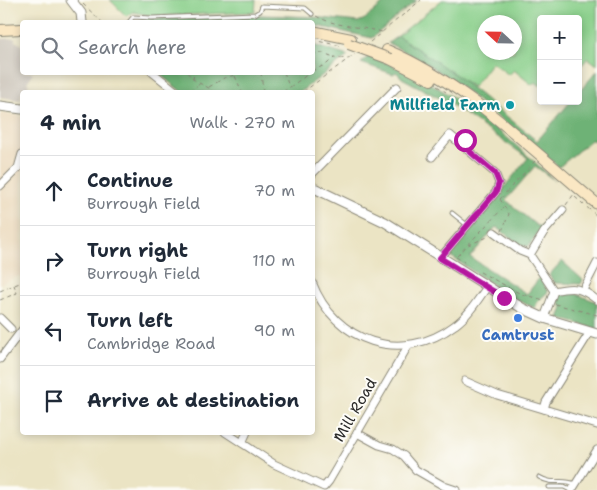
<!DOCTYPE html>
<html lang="en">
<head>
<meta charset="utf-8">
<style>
  :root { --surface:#fff; --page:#f6f6f7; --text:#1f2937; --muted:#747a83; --line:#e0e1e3 }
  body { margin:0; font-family:"Shantell Sans",sans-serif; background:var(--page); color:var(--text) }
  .controls { position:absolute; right:15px; top:15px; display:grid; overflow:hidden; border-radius:5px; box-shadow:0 2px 8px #0003 }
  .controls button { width:45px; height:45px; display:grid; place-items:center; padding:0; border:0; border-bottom:1px solid var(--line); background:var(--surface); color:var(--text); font:25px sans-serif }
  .compass { position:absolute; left:477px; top:15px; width:45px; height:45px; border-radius:50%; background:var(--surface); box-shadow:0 2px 8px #0003; rotate:292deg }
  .stop { position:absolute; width:15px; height:15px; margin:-11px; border:4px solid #b5179e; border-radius:50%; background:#fff }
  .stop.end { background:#b5179e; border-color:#fff; box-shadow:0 1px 5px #0008 }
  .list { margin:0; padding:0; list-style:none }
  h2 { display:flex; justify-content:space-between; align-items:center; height:65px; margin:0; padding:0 20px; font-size:21px }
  h2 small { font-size:16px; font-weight:400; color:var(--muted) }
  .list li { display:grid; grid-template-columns:32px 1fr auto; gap:15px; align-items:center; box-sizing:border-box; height:70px; padding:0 20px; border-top:1px solid var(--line) }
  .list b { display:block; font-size:19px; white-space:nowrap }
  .list p { margin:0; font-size:16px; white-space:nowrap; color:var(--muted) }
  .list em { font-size:16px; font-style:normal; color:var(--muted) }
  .icon { flex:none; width:28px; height:28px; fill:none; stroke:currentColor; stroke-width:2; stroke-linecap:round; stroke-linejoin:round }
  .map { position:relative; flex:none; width:597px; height:490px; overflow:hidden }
  .search { position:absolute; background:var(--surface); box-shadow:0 2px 8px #0003; left:20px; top:20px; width:295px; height:55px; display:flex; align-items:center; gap:12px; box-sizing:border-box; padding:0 18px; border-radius:5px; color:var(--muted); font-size:19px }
  .panel { position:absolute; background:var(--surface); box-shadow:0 2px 8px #0003; left:20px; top:90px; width:295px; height:345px; border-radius:5px }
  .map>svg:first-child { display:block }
</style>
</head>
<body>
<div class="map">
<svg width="597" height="490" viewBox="0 0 597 490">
  <rect width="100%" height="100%" fill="#fdfcf7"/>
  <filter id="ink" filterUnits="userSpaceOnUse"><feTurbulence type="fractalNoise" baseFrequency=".02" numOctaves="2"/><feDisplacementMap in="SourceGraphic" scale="10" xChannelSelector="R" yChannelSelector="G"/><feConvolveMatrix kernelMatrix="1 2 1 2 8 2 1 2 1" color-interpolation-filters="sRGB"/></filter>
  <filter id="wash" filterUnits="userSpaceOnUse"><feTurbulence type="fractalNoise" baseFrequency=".0096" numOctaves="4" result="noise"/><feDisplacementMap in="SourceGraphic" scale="20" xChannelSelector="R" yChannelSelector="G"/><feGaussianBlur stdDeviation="1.12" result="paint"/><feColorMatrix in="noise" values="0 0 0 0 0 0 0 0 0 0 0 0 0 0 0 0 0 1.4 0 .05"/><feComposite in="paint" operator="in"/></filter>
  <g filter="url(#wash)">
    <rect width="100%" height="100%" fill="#ebe4c4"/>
    <!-- built -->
    <path fill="#ead8ba" d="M0 113 22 116V275L0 284Z"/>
    <!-- industrial -->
    <path fill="#cac3b8" d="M15 38V41L22 45V72L33 73 27 83 29 84 25 92H22L20 100 0 97V39Z"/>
    <!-- green -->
    <g fill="#89cf8a" stroke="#5a7d5a" fill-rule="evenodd">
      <path d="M110 0H256L255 12 154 16 133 12 126 16Z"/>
      <path d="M442 0H597V65L588 58 578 69V19H541V86L535 82 532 85 514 70 509 75 492 62 473 87 398 36ZM484 22H514V52H484Z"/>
    </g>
    <!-- forest -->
    <g fill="#6eb276" stroke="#4c6e50">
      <path d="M387 0H417L372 38 313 25 312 22H142L141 19 258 15 313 17 358 22 365 19Z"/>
      <path d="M398 36 456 75 537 141 571 101H578V93L597 71V141L591 140 559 167 451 79 419 59 388 43Z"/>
      <path d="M313 45 348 56 300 92H182L158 73 312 72Z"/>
      <path d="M369 56C387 63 405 70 422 79 470 104 515 143 554 180L535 166 506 200 537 226H543L529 246H522L496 227 470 257 527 294 540 277 548 292 538 301 535 308 514 299 449 255 528 158 452 105 402 78 396 72 393 74 361 63Z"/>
      <path d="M562 261 583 280 581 284 555 283 549 275Z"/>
      <path d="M566 290 597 302V329L559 318 563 308 556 297Z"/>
    </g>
  </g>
  <g filter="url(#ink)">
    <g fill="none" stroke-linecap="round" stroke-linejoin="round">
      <defs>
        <g id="service">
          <path d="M129 22 133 17 152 18 255 14 260 11 262 6 305 8 312 14"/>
          <path d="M452 213 467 225"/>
          <path d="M539 477C554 486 561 478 575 484"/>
          <path d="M549 487H564L570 490"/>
        </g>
        <g id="minor">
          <path d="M152 72 177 92"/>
          <path d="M432 157 450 135 495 173 499 183 496 192 440 258"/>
          <path d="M312 174 397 87"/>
          <path d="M0 186 18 168 22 154"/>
          <path d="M494 232 520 251 530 255 554 291C575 286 581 288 597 300"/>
          <path d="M530 255 544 232 563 210"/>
          <path d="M312 282C335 343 402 365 455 325 468 316 477 301 487 287"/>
          <path d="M583 290 597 263"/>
          <path d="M0 318 11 329"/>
          <path d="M544 318 554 291"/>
          <path d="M0 359 22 330"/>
          <path d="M465 381 497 395 597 425"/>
          <path d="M544 409 546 402 590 332"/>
          <path d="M225 432 274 464 324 487 329 481 408 346"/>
          <path d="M357 433 379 445 393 449 404 456 416 470 444 486 456 490"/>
          <path d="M242 443 247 432"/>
          <path d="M572 490 597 450"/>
        </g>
        <g id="tertiary">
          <path d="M71 0 81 13 82 22"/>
          <path d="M0 106 22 109"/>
          <path d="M312 187 385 222 522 308 544 318 597 334"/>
        </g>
        <g id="secondary">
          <path d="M0 30 22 29"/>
          <path d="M312 31 351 39"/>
          <path d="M387 50C467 84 531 149 597 204"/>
          <path d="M390 59 431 80"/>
        </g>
      </defs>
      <!-- service casing -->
      <use href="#service" stroke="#8b8878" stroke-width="5"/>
      <!-- minor casing -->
      <use href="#minor" stroke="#8b8878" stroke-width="9"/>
      <!-- tertiary casing -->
      <use href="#tertiary" stroke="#8b8878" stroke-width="11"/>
      <!-- secondary casing -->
      <use href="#secondary" stroke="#8b8878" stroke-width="12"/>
      <!-- path -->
      <g stroke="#8b8878" stroke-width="1" stroke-dasharray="4 4" stroke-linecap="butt">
        <path d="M83 4 102 22"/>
        <path d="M316 16C336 27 360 26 382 32"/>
        <path d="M312 40 342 46"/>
        <path d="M370 42 421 0"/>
        <path d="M312 54 323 53 334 57"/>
        <path d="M312 71 327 64 334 57 348 59"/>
        <path d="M187 72C196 85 204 83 214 92"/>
        <path d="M261 72 263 92"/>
        <path d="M284 72 289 87"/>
        <path d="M235 76 242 92"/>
        <path d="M193 80 194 72"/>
        <path d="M437 86 446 92"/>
        <path d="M209 87 224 78 235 75 237 72"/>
        <path d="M191 92 193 88 200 84"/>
        <path d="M283 92 311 72"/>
        <path d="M303 92 355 54"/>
        <path d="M575 197 597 216"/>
        <path d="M500 199 535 161"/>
        <path d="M500 199 509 214 502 231"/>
        <path d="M566 205 574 194"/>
        <path d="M468 245 490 236"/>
        <path d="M457 256 504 207"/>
        <path d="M456 257 464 262"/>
        <path d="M480 272 521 294 544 300"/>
        <path d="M0 291 22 282"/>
        <path d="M0 300 17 293 14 285"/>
        <path d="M555 304 597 315"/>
      </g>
      <!-- service -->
      <use href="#service" stroke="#fff" stroke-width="3"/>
      <!-- minor -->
      <use href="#minor" stroke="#fff" stroke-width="7"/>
      <!-- tertiary -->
      <use href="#tertiary" stroke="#fff" stroke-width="9"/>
      <!-- secondary -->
      <use href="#secondary" stroke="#fae7c3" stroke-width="10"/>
      <defs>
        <path id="secondary-bridge" d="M349 44 390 59"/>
      </defs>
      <!-- secondary-bridge casing -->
      <use href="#secondary-bridge" stroke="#8b8878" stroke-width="12" stroke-linecap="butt"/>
      <!-- secondary-bridge -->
      <use href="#secondary-bridge" stroke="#fae7c3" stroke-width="10"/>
    </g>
  </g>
  <g fill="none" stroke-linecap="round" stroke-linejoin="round" filter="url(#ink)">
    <!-- route -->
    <path stroke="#b5179e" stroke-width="6" d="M465 140 461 144 495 173 499 183 496 192 440 258 504 298"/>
  </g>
  <!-- markers -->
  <circle fill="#0f9aa8" stroke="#fdfcf7" stroke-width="2" cx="510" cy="105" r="5"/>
  <circle fill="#3f7fe0" stroke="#fdfcf7" stroke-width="2" cx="518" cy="318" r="5"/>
  <g text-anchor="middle" stroke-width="4" stroke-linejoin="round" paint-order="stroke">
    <!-- culture labels -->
    <g font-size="15" font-weight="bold" fill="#0d838f" stroke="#fdfcf7" text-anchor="end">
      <text x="500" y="110">Millfield Farm</text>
    </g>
    <!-- shop labels -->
    <g font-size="15" font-weight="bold" fill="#366cbe" stroke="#fdfcf7">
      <text x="518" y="340">Camtrust</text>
    </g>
    <!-- street labels -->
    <g font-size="15" fill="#2b2b2b" stroke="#fdfcf7">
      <text transform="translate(355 410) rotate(-60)" y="5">Mill Road</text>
    </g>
  </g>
</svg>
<div class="controls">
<button>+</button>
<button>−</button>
</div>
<svg class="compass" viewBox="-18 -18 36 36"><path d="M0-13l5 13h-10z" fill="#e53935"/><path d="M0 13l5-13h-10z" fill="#747a83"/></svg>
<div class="stop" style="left:465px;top:140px"></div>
<div class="stop end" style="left:504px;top:298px"></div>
<div class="search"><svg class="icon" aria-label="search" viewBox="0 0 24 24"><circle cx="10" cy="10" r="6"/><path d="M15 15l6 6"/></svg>Search here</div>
<section class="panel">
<h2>4 min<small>Walk · 270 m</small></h2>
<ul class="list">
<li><svg class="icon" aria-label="ahead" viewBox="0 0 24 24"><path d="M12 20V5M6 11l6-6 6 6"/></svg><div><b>Continue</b><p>Burrough Field</p></div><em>70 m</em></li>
<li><svg class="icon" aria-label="right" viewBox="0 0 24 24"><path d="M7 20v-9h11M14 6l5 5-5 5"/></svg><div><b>Turn right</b><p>Burrough Field</p></div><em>110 m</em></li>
<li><svg class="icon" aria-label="left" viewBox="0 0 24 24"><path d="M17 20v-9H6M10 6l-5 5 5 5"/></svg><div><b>Turn left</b><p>Cambridge Road</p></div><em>90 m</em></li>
<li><svg class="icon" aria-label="arrive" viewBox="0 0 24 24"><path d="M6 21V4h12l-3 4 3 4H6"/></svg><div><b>Arrive at destination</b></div></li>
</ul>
</section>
</div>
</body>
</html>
